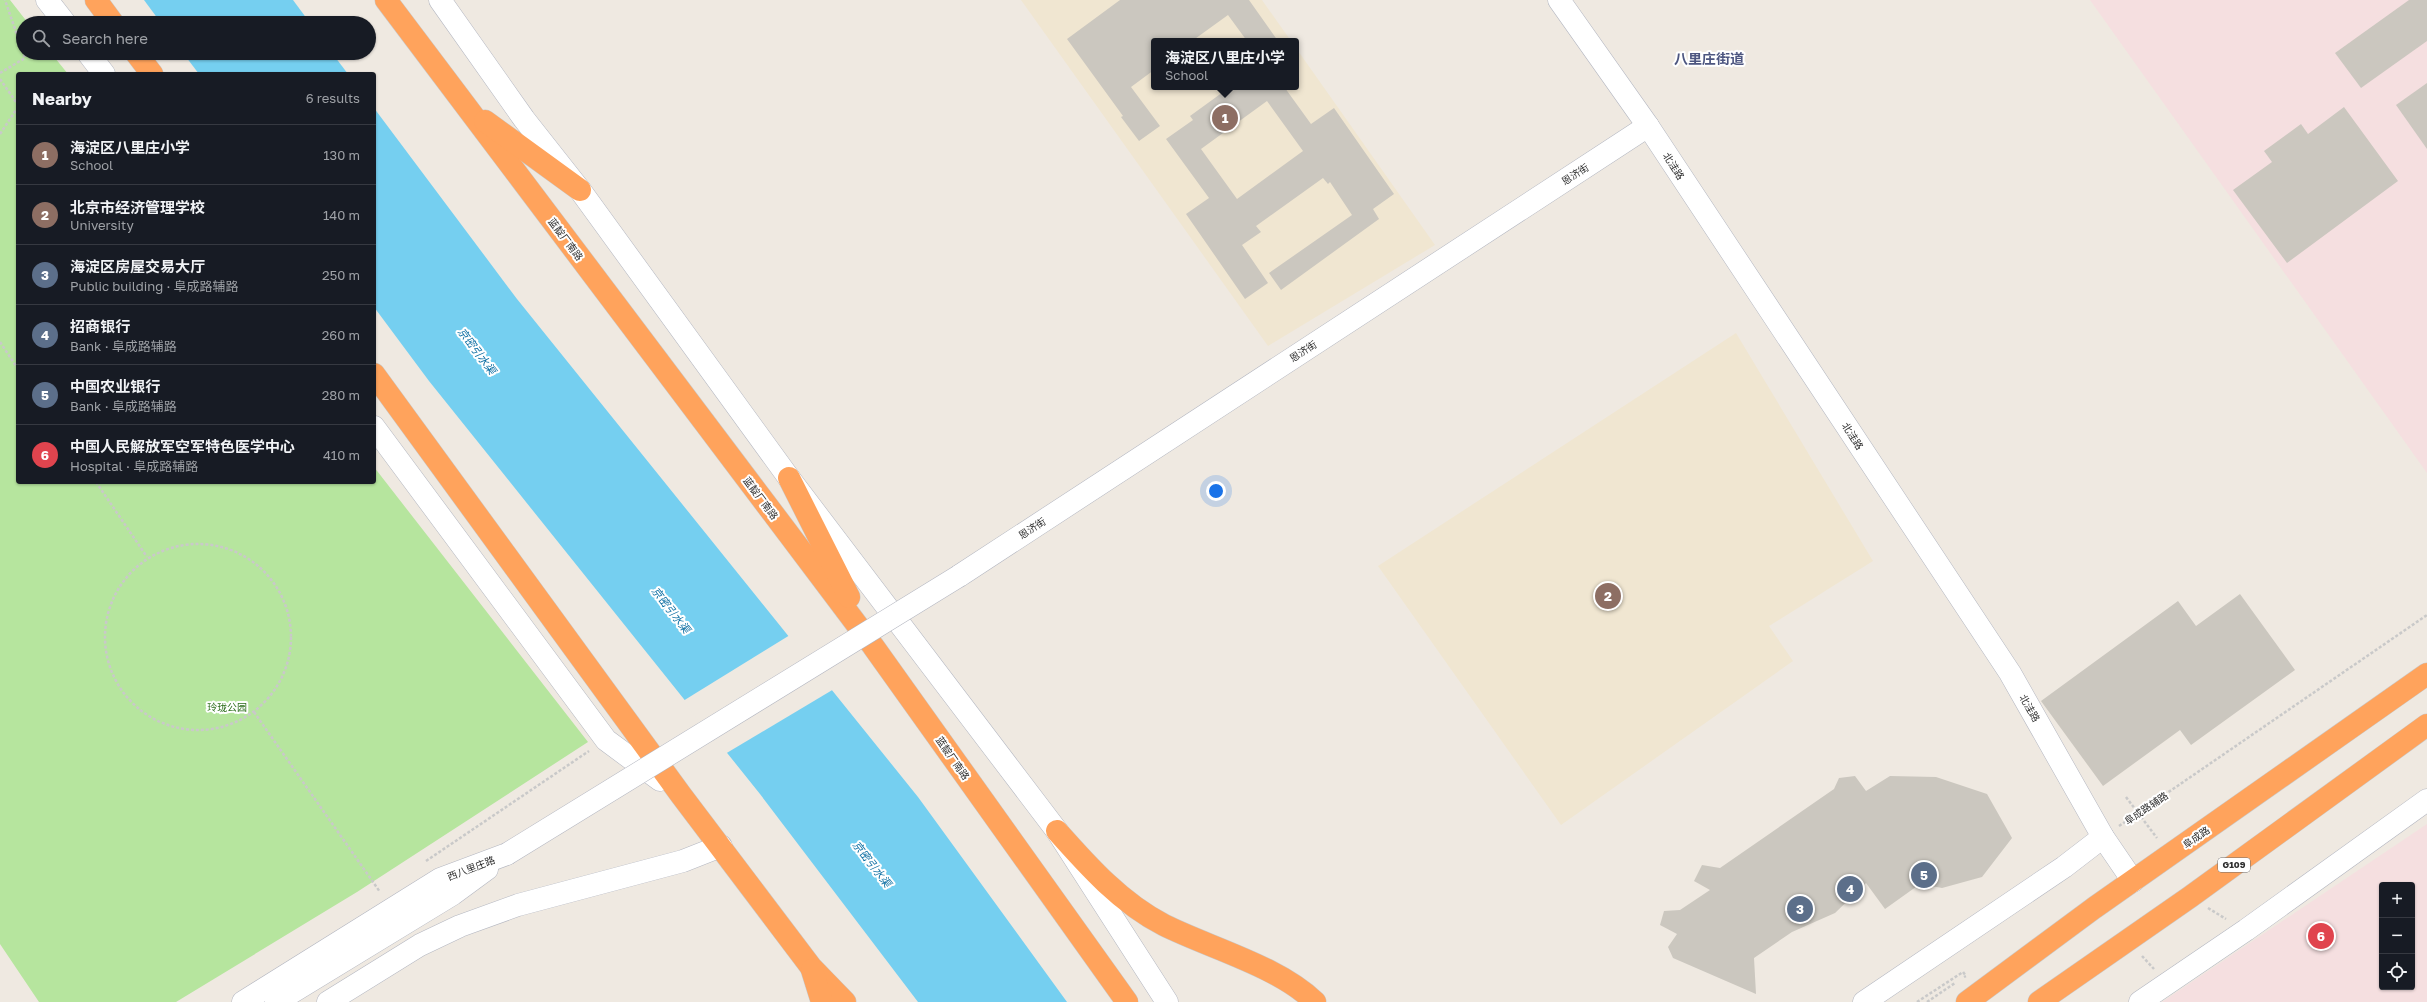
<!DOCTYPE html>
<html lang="en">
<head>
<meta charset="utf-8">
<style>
  :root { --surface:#171b24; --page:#20242c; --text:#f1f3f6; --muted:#9ea1a6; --line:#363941; --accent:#4264fb }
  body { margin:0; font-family:"Golos Text","Noto Sans SC",sans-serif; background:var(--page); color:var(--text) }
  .controls { position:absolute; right:12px; bottom:12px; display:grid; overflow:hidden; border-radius:4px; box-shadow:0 1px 3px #0004 }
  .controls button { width:36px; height:36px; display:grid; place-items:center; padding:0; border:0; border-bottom:1px solid var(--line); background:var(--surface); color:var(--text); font:20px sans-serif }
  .you { position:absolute; left:1216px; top:491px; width:14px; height:14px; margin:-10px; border:3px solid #fff; border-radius:50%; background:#1a73e8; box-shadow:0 0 0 6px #1a73e833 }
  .badge { display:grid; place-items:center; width:26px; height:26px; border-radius:50%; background:var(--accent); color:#fff; font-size:13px; font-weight:700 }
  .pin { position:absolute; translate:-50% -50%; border:2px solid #fff; box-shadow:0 1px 4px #0006 }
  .popup { position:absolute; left:1151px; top:38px; width:148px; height:52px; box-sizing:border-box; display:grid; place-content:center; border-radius:4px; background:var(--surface); filter:drop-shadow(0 1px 3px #0005); font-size:13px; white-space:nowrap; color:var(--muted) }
  .popup b { font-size:15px; color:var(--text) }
  .popup::after { content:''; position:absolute; left:50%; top:100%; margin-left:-8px; border:8px solid transparent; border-top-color:var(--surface) }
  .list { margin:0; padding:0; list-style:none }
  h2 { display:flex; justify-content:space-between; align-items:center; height:52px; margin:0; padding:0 16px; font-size:17px }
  h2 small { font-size:13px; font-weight:400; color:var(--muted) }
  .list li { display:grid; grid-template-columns:26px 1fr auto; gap:12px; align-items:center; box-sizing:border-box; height:60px; padding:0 16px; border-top:1px solid var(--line) }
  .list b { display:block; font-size:15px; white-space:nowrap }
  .list p { margin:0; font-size:13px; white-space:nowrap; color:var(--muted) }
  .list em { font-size:13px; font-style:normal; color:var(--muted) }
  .icon { flex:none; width:22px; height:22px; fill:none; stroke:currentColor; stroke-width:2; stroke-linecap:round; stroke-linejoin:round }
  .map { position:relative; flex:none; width:2427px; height:1002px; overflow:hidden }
  .search { position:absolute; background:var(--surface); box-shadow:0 1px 3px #0004; left:16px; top:16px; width:360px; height:44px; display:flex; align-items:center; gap:10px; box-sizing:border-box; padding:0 14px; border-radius:22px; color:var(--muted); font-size:15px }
  .panel { position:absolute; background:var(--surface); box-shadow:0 1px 3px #0004; left:16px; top:72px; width:360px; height:412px; border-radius:4px }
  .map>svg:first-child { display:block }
</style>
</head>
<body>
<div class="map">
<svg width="2427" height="1002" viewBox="0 0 2427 1002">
  <rect width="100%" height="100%" fill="#efe9e1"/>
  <!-- education -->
  <g fill="#f0e6d1">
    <path d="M1021 0H1262L1291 41H1154V87H1296V48L1435 245 1268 346Z"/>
    <path d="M1736 333 1873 561 1769 626 1793 661 1561 825 1378 566Z"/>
  </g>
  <!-- medical -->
  <g fill="#f5dfe0" fill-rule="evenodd">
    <path d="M2090 0H2427V473Z"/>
    <path d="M2427 824V1002H2162ZM2382 885H2412V987H2382Z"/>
  </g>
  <!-- green -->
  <path fill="#b6e59e" d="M0 0H10L28 23H23V53H51L68 74H18V482H374V467L588 742 357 892 176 1002H39L0 944Z"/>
  <!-- water -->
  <g fill="#75cff0">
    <path d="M144 0H293L310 23H161Z"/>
    <path d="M183 53H332L348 74H199Z"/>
    <path d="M374 108 517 299 918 797 1067 1002H918L760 794 429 381 374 307Z"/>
  </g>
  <!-- pier -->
  <path fill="#efe9e1" d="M790 635 834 689 725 754 683 701Z"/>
  <!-- building -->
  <g fill="#cbc7bf" fill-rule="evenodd">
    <path d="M1120 0H1249L1278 41H1247L1228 15 1192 41H1154V70L1131 87 1160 126 1139 141 1121 117 1123 116 1067 39Z"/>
    <path d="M2409 0H2427V41L2361 88 2335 53Z"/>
    <path d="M2427 83V149L2396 105Z"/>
    <path d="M1230 87H1287L1285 88 1311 124 1334 108 1394 194 1373 209 1379 219 1281 290 1269 273 1352 215 1330 182 1328 184 1323 178 1256 226 1261 232 1242 245 1268 283 1245 299 1186 214 1209 198 1166 139 1193 120 1190 116ZM1267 101 1303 151 1237 199 1201 149Z"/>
    <path d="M2344 107 2398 181 2287 263 2233 190 2272 162 2264 151 2301 124 2308 134Z"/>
    <path d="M2240 594 2295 670 2191 745 2180 730 2103 786 2041 701 2178 601 2196 626Z"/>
    <path d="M1855 776 1866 791 1890 776 1936 777 1987 794 2012 838 1982 877 1942 888 1920 884 1885 909 1866 883 1835 913 1792 932 1754 958 1756 994 1673 958 1668 947 1677 934 1660 925 1664 911 1680 910 1710 890 1694 881 1702 865 1720 868 1834 789 1839 778Z"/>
  </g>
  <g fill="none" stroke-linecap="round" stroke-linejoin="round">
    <defs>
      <g id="secondary">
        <path d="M47 0 65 23"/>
        <path d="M440 0 524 119 580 190 789 478 1057 831 1167 1002"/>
        <path d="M1559 0 1648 126 2010 673 2103 837 2133 881"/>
        <path d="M88 53 104 74"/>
        <path d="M374 427 606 740 660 780"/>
        <path d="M959 576 1648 126"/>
        <path d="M243 1002 440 879 507 854"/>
        <path d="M276 1002 453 894 487 869"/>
        <path d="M328 1002 420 945 460 926 518 905 683 861 721 846"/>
        <path d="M1864 1002 2064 867 2103 837"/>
        <path d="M2140 1002 2246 930 2427 800"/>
      </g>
      <g id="highway">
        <path d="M96 0 113 23"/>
        <path d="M386 0 873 646 1127 1002"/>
        <path d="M136 53 152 74"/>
        <path d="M485 121 580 190"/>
        <path d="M374 374 681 795 811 967 845 1002"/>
        <path d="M789 478 849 597"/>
        <path d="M1057 831C1088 866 1121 903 1164 925 1210 948 1278 966 1315 1002"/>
        <path d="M812 970 822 1002"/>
        <path d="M1967 1002 2094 908 2427 674"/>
        <path d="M2039 1002 2190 897 2427 725"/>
      </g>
    </defs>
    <!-- secondary casing -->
    <use href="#secondary" stroke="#b4b7c1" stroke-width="23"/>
    <!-- highway casing -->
    <use href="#highway" stroke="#c9c9c9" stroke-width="23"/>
    <!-- path -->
    <g stroke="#c9c9c9" stroke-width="2.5" stroke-dasharray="3 2" stroke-linecap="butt">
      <path d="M0 73 25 58 5 0"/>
      <path d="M0 79 18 105"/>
      <path d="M0 134 18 107"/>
      <path d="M0 342 18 369"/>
      <path d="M96 482 147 557"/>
      <circle cx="198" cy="637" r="93"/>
      <path d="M254 712 380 892"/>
      <path d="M2126 797 2157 838"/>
      <path d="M2119 826 2427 615"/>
      <path d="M426 861 589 751"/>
      <path d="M2208 908 2226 919"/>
      <path d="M2142 956 2154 969"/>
      <path d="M1917 1002 1963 972 1966 976 1964 977"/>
      <path d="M1927 1002 1955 983"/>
    </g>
    <!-- secondary -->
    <use href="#secondary" stroke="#fff" stroke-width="22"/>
    <!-- highway -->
    <use href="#highway" stroke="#ffa35c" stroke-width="22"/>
    <defs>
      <path id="secondary-bridge" d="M507 854 959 576"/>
    </defs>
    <!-- secondary-bridge casing -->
    <use href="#secondary-bridge" stroke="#b4b7c1" stroke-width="23" stroke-linecap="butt"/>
    <!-- secondary-bridge -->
    <use href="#secondary-bridge" stroke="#fff" stroke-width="22"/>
  </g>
  <g text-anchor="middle" stroke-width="4" stroke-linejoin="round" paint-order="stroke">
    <!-- shield labels -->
    <rect fill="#fff" stroke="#6d6d6d" stroke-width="1" x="2218" y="858" width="32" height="14" rx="3"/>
    <g font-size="9" font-weight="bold" fill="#2e2e2e">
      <text x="2234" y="868">G109</text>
    </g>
    <!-- street labels -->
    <g font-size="10" fill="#2e2e2e" stroke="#fff">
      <text transform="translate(1674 166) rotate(57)" y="4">北洼路</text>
      <text transform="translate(1575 174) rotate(-33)" y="4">恩济街</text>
      <text transform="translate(566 239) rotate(53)" y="4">蓝靛厂南路</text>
      <text transform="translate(1303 351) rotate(-33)" y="4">恩济街</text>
      <text transform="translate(1853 436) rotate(57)" y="4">北洼路</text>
      <text transform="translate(761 498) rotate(53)" y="4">蓝靛厂南路</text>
      <text transform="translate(1032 528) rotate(-33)" y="4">恩济街</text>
      <text transform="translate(2030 708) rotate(60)" y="4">北洼路</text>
      <text transform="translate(953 758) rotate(55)" y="4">蓝靛厂南路</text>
      <text transform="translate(2146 808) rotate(-34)" y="4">阜成路辅路</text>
      <text transform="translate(2196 837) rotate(-35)" y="4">阜成路</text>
      <text transform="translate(471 868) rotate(-21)" y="4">西八里庄路</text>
    </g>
    <!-- park labels -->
    <g font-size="10" fill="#2c6e1b" stroke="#fff">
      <text x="227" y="711">玲珑公园</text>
    </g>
    <!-- water labels -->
    <g font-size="11" font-style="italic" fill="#0d6fa3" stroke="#fff">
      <text transform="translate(477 351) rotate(53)" y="4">京密引水渠</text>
      <text transform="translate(671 610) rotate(52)" y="4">京密引水渠</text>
      <text transform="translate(872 864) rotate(52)" y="4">京密引水渠</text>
    </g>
    <!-- district labels -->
    <g font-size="14" font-weight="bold" fill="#4d5680" stroke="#fff">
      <text x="1709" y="64">八里庄街道</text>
    </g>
  </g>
</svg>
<div class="controls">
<button>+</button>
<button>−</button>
<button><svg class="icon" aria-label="locate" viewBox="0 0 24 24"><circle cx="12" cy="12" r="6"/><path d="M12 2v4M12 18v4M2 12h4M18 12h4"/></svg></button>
</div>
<div class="you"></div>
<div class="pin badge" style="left:1225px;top:118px;background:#8d6e63">1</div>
<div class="popup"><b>海淀区八里庄小学</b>School</div>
<div class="pin badge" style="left:1608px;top:596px;background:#8d6e63">2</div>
<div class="pin badge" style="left:1800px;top:909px;background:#5c6f8a">3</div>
<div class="pin badge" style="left:1850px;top:889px;background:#5c6f8a">4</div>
<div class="pin badge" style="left:1924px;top:875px;background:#5c6f8a">5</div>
<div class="pin badge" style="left:2321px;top:936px;background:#e0444e">6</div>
<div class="search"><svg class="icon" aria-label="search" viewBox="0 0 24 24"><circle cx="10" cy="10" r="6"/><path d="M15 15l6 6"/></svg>Search here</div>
<section class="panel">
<h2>Nearby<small>6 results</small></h2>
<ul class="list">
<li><span class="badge" style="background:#8d6e63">1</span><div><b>海淀区八里庄小学</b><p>School</p></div><em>130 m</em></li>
<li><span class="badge" style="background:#8d6e63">2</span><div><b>北京市经济管理学校</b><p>University</p></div><em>140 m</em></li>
<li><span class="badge" style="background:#5c6f8a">3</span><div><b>海淀区房屋交易大厅</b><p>Public building · 阜成路辅路</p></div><em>250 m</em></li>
<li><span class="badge" style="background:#5c6f8a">4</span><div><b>招商银行</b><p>Bank · 阜成路辅路</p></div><em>260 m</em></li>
<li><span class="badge" style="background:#5c6f8a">5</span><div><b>中国农业银行</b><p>Bank · 阜成路辅路</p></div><em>280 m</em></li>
<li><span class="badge" style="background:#e0444e">6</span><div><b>中国人民解放军空军特色医学中心</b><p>Hospital · 阜成路辅路</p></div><em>410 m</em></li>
</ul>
</section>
</div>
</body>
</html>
